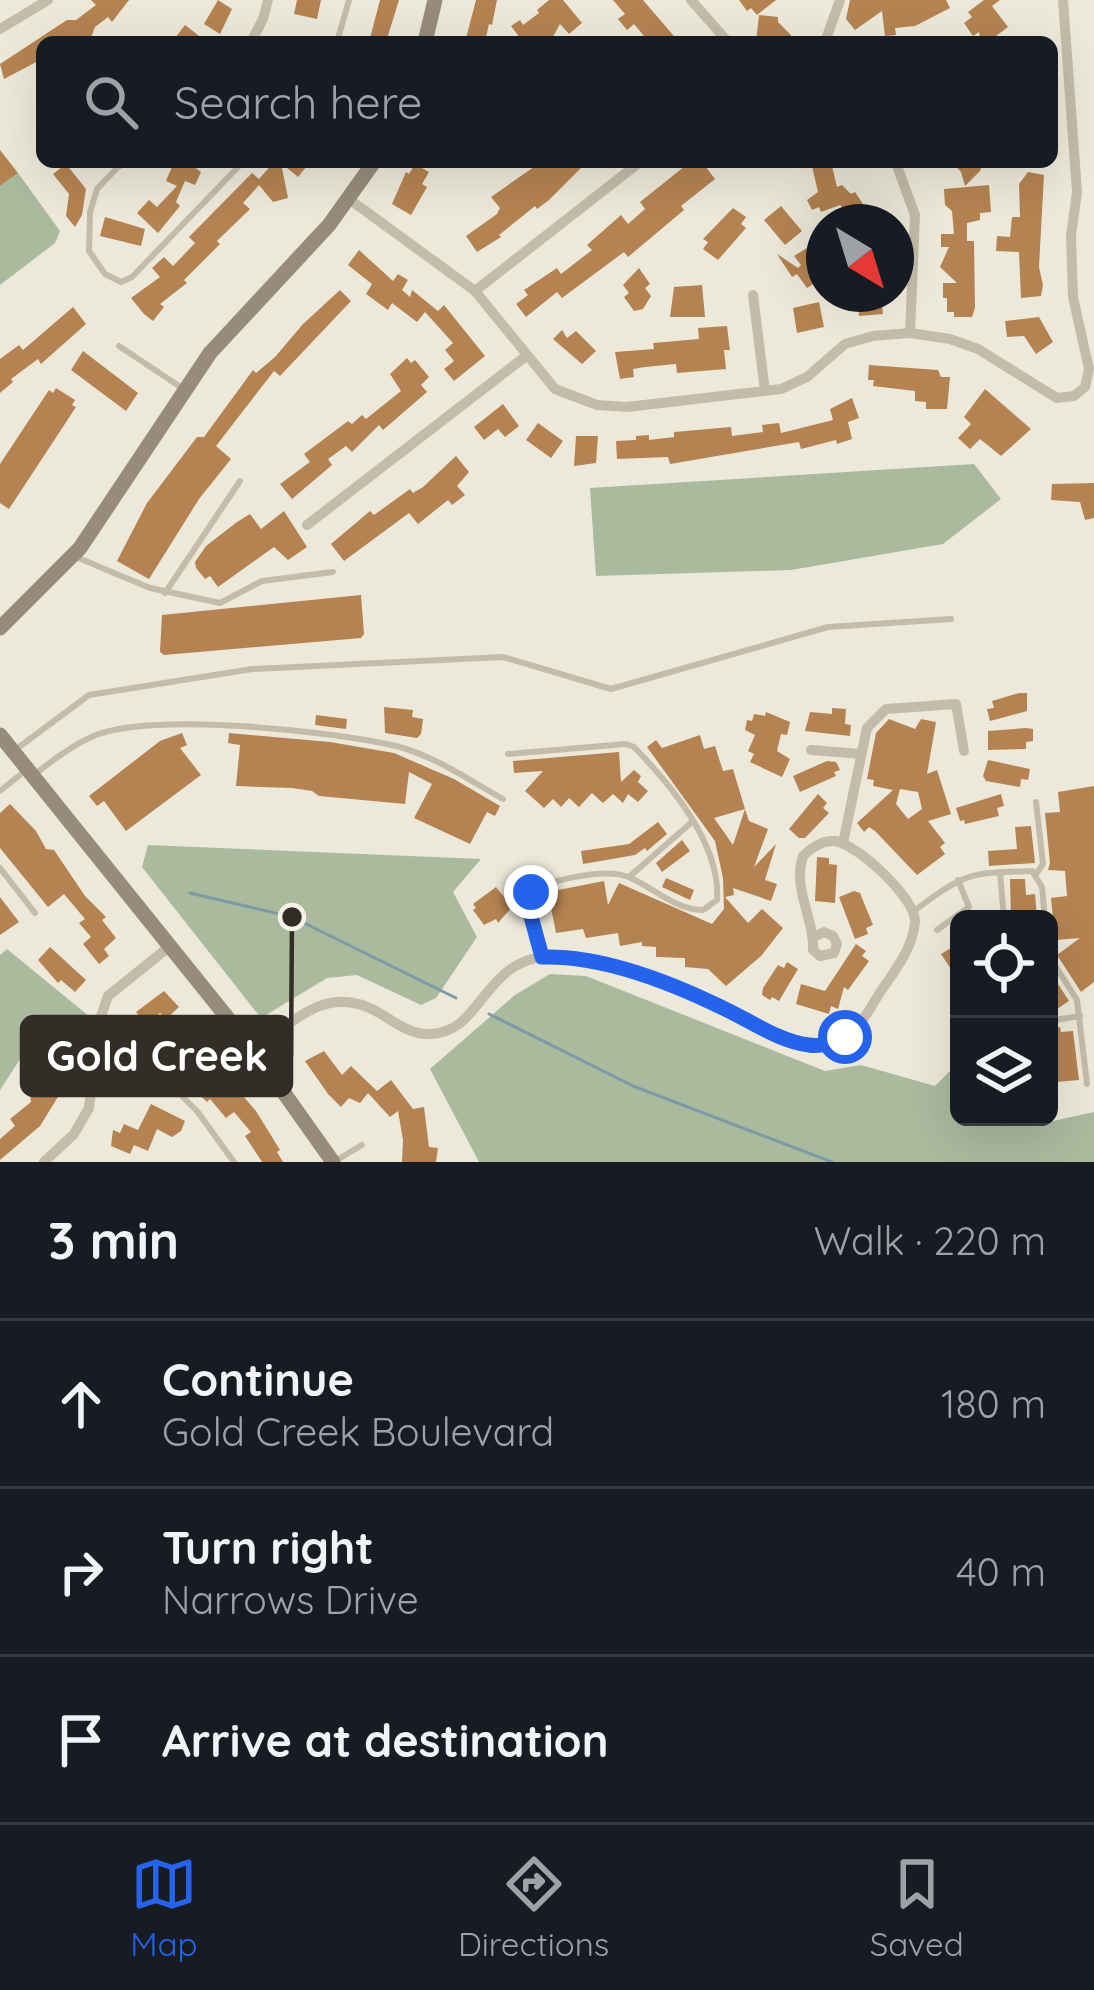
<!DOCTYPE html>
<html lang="en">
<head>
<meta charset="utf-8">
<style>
  :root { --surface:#171b24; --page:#242831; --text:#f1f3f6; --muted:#9ea1a6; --line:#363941; --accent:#2563eb }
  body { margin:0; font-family:Quicksand,sans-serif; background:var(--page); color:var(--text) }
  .controls { position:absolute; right:36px; bottom:36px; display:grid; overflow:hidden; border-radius:18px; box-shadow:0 12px 48px #0002 }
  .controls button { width:108px; height:108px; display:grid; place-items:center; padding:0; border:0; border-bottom:3px solid var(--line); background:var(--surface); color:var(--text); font:60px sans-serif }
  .compass { position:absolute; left:806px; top:204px; width:108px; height:108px; border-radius:50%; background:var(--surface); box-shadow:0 12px 48px #0002; rotate:142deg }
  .stop { position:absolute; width:36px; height:36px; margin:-27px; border:9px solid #2563eb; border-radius:50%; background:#fff }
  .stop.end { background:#2563eb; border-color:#fff; box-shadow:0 3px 12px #0008 }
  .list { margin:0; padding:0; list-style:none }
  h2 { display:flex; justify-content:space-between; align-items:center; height:156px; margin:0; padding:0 48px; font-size:51px }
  h2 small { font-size:39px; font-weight:400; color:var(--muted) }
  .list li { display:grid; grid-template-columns:78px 1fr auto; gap:36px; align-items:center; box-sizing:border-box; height:168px; padding:0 48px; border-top:3px solid var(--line) }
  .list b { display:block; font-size:45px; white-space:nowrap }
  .list p { margin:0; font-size:39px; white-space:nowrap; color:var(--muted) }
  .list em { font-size:39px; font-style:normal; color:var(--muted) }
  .icon { flex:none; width:66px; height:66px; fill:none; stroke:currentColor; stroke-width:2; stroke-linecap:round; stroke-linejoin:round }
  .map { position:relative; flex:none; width:1094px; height:1162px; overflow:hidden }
  .search { position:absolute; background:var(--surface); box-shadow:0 12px 48px #0002; left:36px; right:36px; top:36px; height:132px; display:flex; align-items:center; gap:30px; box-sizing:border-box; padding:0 42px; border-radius:18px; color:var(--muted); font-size:45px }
  .sheet { height:660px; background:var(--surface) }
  nav { display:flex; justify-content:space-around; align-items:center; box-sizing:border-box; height:168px; border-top:3px solid var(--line); background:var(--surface); font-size:33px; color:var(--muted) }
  nav a { display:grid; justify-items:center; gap:6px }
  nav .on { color:var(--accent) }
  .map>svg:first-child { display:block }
</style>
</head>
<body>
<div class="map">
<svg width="1094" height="1162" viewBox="0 0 1094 1162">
  <rect width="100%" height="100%" fill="#ede9da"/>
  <!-- green -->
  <g fill="#a9ba9d">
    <path d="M18 173 60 231 55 243 0 285V186Z"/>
    <path d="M974 464 1001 499 943 544 791 570 596 576 590 488Z"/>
    <path d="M148 845 481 859 453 892 477 937 436 998 421 1005 357 975 327 978 261 1018 142 867Z"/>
    <path d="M7 949 90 1017 84 1037 43 1024 0 1090V955Z"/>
    <path d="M550 974 586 976 825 1071 861 1065 935 1086 959 1062V1117L1049 1116 1053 1121 1094 1112V1162H479L430 1069 515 995Z"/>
  </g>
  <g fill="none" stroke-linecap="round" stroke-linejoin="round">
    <!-- stream -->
    <g stroke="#7d9aa6" stroke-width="3">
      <path d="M190 893 292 917 456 998"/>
      <path d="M489 1014 633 1086 832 1162"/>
    </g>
  </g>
  <!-- building -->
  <g fill="#b58351" fill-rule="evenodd">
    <path d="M91 0H129L112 22 108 17 95 27 90 40 42 42V59L4 79 0 64 67 20H76L96 5Z"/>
    <path d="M218 0 232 9 220 34 204 24Z"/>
    <path d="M297 0H321L317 19 294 14Z"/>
    <path d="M380 0H399L386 42H369Z"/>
    <path d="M476 0H497L492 25 489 24 485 42H465Z"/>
    <path d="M549 0H563L582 23 569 34 560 24 550 42H523L511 26 520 20 523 25 539 13 537 10Z"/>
    <path d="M613 0H643L679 42H662L659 37 649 42 634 24 627 30 618 19 625 14Z"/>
    <path d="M739 0H776L757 15 751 8 747 11Z"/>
    <path d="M850 0H946L950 8 915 26 895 28 896 35 885 36 882 11 855 30 846 19Z"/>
    <path d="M984 0H1000L992 6 1008 27 988 42H981L979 32 973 36 964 23 972 17 968 12Z"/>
    <path d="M759 15 778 17V22L791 35V42H756Z"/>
    <path d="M185 25 207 42H172Z"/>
    <path d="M0 150 18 173 0 186Z"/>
    <path d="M174 162H193L192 165 201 172 195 185 185 181 176 202 180 206 158 233 137 213 149 200 157 207 177 186 166 181Z"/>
    <path d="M274 162H302L307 166 298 177 281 163 288 198 273 202 259 185 243 203 250 209 217 241 220 244 184 280 187 283 160 304 164 307 153 321 144 314 131 298 160 277 152 268 164 257 173 266 195 243 189 237 252 173 259 179Z"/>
    <path d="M541 162H587L549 200 537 209 535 206 499 235 501 237 477 252 466 236 497 214 500 208 491 197Z"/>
    <path d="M690 162H702L715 179 681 206 684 210 628 257 624 252 562 298 557 292 526 317 516 304 528 295 524 290 557 268 561 274 592 250 587 245 621 215 628 224 645 209 640 202Z"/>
    <path d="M811 162H831L837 187 842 185 851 194 855 192 869 213 855 222 840 205 821 212 819 207 812 210 807 200 818 192Z"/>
    <path d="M952 162H979L981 170 965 186 961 172Z"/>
    <path d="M66 164 86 189 82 215 75 227 66 216 69 194 53 174Z"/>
    <path d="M415 164 429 172 422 184 427 187 411 215 392 204 406 172 409 174Z"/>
    <path d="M1028 172 1044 175 1039 267 1043 285 1041 296 1021 298 1019 252 996 251 997 236 1010 237 1012 217H1020L1019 184Z"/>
    <path d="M989 185 991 212 980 213V220L967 223V241H974L975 308 972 317H954V312H947V298H943V283H957L940 267 949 247H941V234H954L952 211 945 205 944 189Z"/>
    <path d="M781 206 802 231 785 245 764 220Z"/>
    <path d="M733 208 746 217 741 224 746 228 718 260 703 249 708 242 703 239Z"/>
    <path d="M105 217 145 229 141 246 100 236Z"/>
    <path d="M810 246 824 268 819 271 823 278 807 288 797 274 792 277 777 254 798 268 801 265 794 256Z"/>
    <path d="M359 250 393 281 398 274 408 280 402 290 410 297 412 290 438 311 444 305 485 356 454 381 444 369 454 361 445 350 453 343 425 312 417 322 392 303 388 310 366 294 372 284 348 265Z"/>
    <path d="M639 268 650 284 645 288 651 296 643 309 634 311 624 297 629 293 623 285Z"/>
    <path d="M702 285 705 317H670L674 287Z"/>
    <path d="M340 290 351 301 280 376 274 371 216 446 231 459 199 499 149 579 117 561 147 503 197 437H204L253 370 256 373 275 357 303 324Z"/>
    <path d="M857 294H881L883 314 859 316Z"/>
    <path d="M819 302 824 327 797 333 793 308Z"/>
    <path d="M73 307 86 324 41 364 38 359 11 379 13 382 0 393V359L19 345 23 350Z"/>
    <path d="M1039 317 1053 342 1036 354 1024 336 1007 337 1005 321Z"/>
    <path d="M727 326 730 350H724L726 369 677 373 676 364 645 367 633 369 634 377 620 379 615 352 654 349 653 343 699 339 698 328Z"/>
    <path d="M562 330 567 338 576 331 596 351 582 364 553 339Z"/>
    <path d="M83 351 138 393 126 411 71 370Z"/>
    <path d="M407 358 411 363 415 360 429 377 421 385 427 392 383 430 379 425 352 452 346 446 328 459 332 465 292 499 280 484 310 462 304 454 348 421 352 424 362 415 366 419 401 391 390 374Z"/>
    <path d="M869 365 938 370 941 377H950L947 409H926V402L915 401V391L873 386 874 380H868Z"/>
    <path d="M56 388 75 400 72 405 76 407 9 509 0 503V464L49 390 53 393Z"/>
    <path d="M985 389 1031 429 1001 456 980 439 970 449 958 438 971 424 964 417Z"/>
    <path d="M852 398 859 418 848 422 852 439 837 444 836 440 801 449 799 442 670 464 668 457 617 459 616 441 636 440V436L649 435V440L674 437V432L731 427 732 436 763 432 762 425 779 423 781 433 833 420 830 409Z"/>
    <path d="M503 404 519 426 505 437 498 429 484 440 474 427Z"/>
    <path d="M538 423 563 441 551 458 526 440Z"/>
    <path d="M576 436H598L596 463 574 466Z"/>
    <path d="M456 456 469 472 457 486 465 495 452 505 448 500 418 524 409 513 344 561 331 544 370 511 374 515 410 489 413 493 423 487Z"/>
    <path d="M1094 483V518L1085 520 1080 502 1051 500 1052 484Z"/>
    <path d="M284 511 307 547 288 560 274 547 218 587 210 576 205 579 196 568 195 562 206 546 237 522 250 514 261 529Z"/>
    <path d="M361 595 364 634 361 638 164 655 160 652 162 615Z"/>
    <path d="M1019 693H1027V711L990 721 987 709 994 708 992 701Z"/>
    <path d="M384 707 413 710 412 717 423 719 421 734 417 738 385 733Z"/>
    <path d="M832 708 846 709 845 724 851 725 850 736 805 731 810 712 832 714Z"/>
    <path d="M766 712 790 722 787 735 781 734 777 751 790 759 782 777 750 762 754 754 748 751 755 735 745 730 747 720 752 721 754 714 765 716Z"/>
    <path d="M316 715 347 719 346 729 315 725Z"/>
    <path d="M889 719 915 729 921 719 936 722 927 774 937 770 951 814 928 821 945 843 940 847 945 854 917 875 875 831 869 827 864 832 857 823 893 790 873 786 874 780 867 779 876 733ZM900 789 918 792 922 809 908 819 896 804Z"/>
    <path d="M1026 728 1033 729V741L1026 742V749L988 750V731Z"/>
    <path d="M182 733 187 745 180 748 201 775 126 831 104 801 97 806 89 796 160 741Z"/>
    <path d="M229 733 330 742 394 753 454 779 500 806 495 816 487 812 470 844 414 818 432 784 409 772 405 804 319 796 312 791 292 788 236 786 240 745 228 743Z"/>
    <path d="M700 735 704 749 715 746 723 771 733 769 745 809 714 818 733 845 745 809 749 821 768 829 754 867 776 844 765 880 777 884 771 901 733 888 734 895 725 897 748 923 762 909 783 928 761 956 726 986 708 969 685 967V958L656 957V947L642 946V942L620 946 618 933 586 938 583 929 556 933 548 892 604 881 608 905 619 883 712 924 724 909 723 878 715 841 647 747 656 740 662 748Z"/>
    <path d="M619 752 621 782 634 770 641 776 638 782 648 791 638 802 628 794 623 803 613 794 603 803 592 793 579 807 569 798 561 807 553 799 544 808 525 791 543 771 514 773 513 761Z"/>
    <path d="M988 760 1030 769 1028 780 1021 779 1020 787 986 781 983 776Z"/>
    <path d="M827 761 836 762 840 770 834 772 836 776 800 792 793 776Z"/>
    <path d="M1094 786V982L1081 992 1057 955 1080 938 1055 940 1051 898 1067 896 1065 871 1048 870 1050 863 1045 813 1060 812 1058 792Z"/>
    <path d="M818 794 827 803 823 808 829 813 805 838H799L789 829Z"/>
    <path d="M1001 794 1004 806 997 808 999 816 965 824 964 820 960 821 956 808Z"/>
    <path d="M10 804 36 831 46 849 54 850 85 896 106 917 102 920 116 938 104 949 109 956 99 964 83 944 91 937 79 923 85 919 64 894 48 907 0 848V813Z"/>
    <path d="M658 822 667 834 647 851 645 848 635 855 583 864 581 851 629 844Z"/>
    <path d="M1031 826 1035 863 989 866 988 851 1017 849 1015 827Z"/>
    <path d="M682 840 690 851 662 872 656 863Z"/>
    <path d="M817 857 829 858V864L837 865 835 903 815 901Z"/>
    <path d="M666 878 694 890 690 900 662 887Z"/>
    <path d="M1010 879H1025L1026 895 1035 894 1037 917 1011 919Z"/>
    <path d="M496 887 512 907 498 923 496 919 484 925 473 910 476 908 473 904Z"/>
    <path d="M854 891 860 893 873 925 866 928 868 934 855 939 839 897Z"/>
    <path d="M0 897 19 922 0 935Z"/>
    <path d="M959 943V981L941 954Z"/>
    <path d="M856 944 866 951 862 956 869 961 848 990 844 987 838 1009 831 1006 829 1014 796 1004 801 984 825 991Z"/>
    <path d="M50 947 86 980 75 992 61 980 58 983 38 960Z"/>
    <path d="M787 962 798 969 779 1001 772 997 770 1000 762 995 763 988 778 965 784 968Z"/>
    <path d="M1049 970 1069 1001 1057 1009 1053 1003 1049 1006Z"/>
    <path d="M164 991 179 1007 166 1019 160 1013 147 1025 136 1012Z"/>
    <path d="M190 1026 204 1050 197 1056 233 1092 237 1089 256 1111 280 1150 277 1152 283 1162H262L245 1136 251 1132 234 1112 226 1118 210 1099 207 1102 185 1081 190 1075 174 1056 181 1050 172 1040Z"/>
    <path d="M1060 1027 1061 1032 1073 1031 1079 1080 1057 1082 1049 1028Z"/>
    <path d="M324 1051 342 1075 351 1066 377 1091 391 1080 413 1109 424 1107 429 1147 438 1148 436 1162H402L403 1140 398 1111 390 1117 368 1093 360 1103 349 1098 341 1107 328 1094 305 1061Z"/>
    <path d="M29 1077 34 1081 37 1077 61 1092 40 1126 0 1160V1139L15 1126 10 1119 31 1102 29 1088 24 1085Z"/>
    <path d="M151 1104 185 1121 181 1131 172 1137 157 1129 148 1151 134 1145 130 1154 111 1146 113 1130 120 1133 124 1124 138 1130Z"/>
  </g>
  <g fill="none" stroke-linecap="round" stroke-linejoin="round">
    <!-- lane -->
    <g stroke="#c4bca8" stroke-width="6">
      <path d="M337 42 349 0"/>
      <path d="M120 165 97 189 90 212 89 251 105 274 121 282 132 277 243 162"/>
      <path d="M119 346 182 388"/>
      <path d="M76 557 150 588 220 603 262 581 333 572"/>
      <path d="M165 593 240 481"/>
      <path d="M15 750 89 695 252 669 503 657 611 689 828 627 951 619"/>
      <path d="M508 754 626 744 634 747C671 785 721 844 717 900L703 910C676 910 655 889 631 878 607 867 558 879 534 889 521 908 536 936 542 957"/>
      <path d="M34 775C53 760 74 744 96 735 156 712 332 731 396 746 435 756 469 780 503 799"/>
      <path d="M0 791 25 771"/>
      <path d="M1036 802 1043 864 1036 874"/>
      <path d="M0 868 35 913"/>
      <path d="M1000 872 1004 919"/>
      <path d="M629 877 693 821"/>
      <path d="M914 911C966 872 969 873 1032 871L1042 887 1045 919"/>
      <path d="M937 930 969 907 958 880"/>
      <path d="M1049 956 1077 1000 1087 1084"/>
      <path d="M1049 1021 1080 1016"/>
      <path d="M162 1076 197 1111 234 1162"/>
      <path d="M337 1160 362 1145"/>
    </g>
    <!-- street -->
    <g stroke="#c4bca8" stroke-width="10">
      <path d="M691 0 728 42"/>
      <path d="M0 29 48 0"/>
      <path d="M251 42 263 19 268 0"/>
      <path d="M825 42 840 0"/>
      <path d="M120 164 122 162"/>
      <path d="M897 166 915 215 910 333"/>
      <path d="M349 199 475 291 555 389 597 405 627 407 781 389 807 377 845 344 873 336 910 333 950 339 978 349 1057 398 1074 396 1085 387 1089 369 1073 297 1071 236 1077 192 1063 0"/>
      <path d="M475 291 640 162"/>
      <path d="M753 295 765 391"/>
      <path d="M307 525 526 356"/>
      <path d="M811 750 861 754"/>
      <path d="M843 843 867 728 886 709 956 704 964 751"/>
      <path d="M255 1052C294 1019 330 982 381 1014 396 1023 411 1035 430 1034 484 1033 482 956 555 956 606 956 665 982 711 1002 747 1018 796 1058 837 1041 858 1032 868 1012 879 994 893 973 913 949 915 922 916 898 858 845 835 841 822 840 812 847 803 856 792 889 815 920 813 950L820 956 834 953 837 944 833 936 824 932 816 936"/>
      <path d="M44 1162 74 1134 89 1108 99 1022 108 996 170 946"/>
    </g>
    <!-- secondary -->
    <g stroke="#978c7a" stroke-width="15">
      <path d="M425 42 435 0"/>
      <path d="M0 628 80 548 210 353 329 225 374 162"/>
      <path d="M0 735 255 1052 333 1162"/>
    </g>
  </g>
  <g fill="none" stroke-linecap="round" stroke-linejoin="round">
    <!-- route -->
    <path stroke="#2563eb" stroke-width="15" d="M531 892 529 909 542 957C602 955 670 982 723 1008 749 1020 780 1042 809 1045 822 1047 834 1043 845 1037"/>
  </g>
  <!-- callouts -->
  <path fill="none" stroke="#322d27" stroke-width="4.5" d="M292 917L291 1056"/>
  <circle fill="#322d27" stroke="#f6f3e6" stroke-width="4.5" cx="292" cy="917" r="12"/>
  <rect fill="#322d27" stroke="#322d27" stroke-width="4.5" x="22" y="1017" width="269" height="78" rx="12"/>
  <g font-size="42" text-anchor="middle" font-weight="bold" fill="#fff">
    <text x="157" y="1071">Gold Creek</text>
  </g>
</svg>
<div class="controls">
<button><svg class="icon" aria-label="locate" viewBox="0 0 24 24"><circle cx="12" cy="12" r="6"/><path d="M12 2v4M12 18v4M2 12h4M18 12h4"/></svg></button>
<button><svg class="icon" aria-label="layers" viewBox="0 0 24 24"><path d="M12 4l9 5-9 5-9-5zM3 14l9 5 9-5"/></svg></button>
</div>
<svg class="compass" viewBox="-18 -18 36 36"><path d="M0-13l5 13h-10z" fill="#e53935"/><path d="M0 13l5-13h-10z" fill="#9ea1a6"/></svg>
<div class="stop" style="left:845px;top:1037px"></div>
<div class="stop end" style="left:531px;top:892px"></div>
<div class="search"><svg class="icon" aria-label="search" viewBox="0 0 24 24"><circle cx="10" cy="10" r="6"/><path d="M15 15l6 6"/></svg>Search here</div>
</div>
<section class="sheet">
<h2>3 min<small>Walk · 220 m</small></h2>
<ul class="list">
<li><svg class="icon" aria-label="ahead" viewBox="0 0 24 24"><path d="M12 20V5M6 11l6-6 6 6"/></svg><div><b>Continue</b><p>Gold Creek Boulevard</p></div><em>180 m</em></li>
<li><svg class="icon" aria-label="right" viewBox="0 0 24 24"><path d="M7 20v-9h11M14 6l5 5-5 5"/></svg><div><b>Turn right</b><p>Narrows Drive</p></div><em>40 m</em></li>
<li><svg class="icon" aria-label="arrive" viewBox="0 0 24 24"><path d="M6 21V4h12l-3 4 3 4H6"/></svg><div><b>Arrive at destination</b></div></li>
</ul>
</section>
<nav>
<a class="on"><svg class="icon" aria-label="map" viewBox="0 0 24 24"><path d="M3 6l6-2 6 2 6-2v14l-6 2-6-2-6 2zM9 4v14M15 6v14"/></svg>Map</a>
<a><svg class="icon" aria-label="directions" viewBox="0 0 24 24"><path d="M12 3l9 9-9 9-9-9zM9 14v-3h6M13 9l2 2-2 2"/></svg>Directions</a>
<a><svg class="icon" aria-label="saved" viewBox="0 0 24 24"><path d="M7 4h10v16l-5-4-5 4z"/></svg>Saved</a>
</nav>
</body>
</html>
